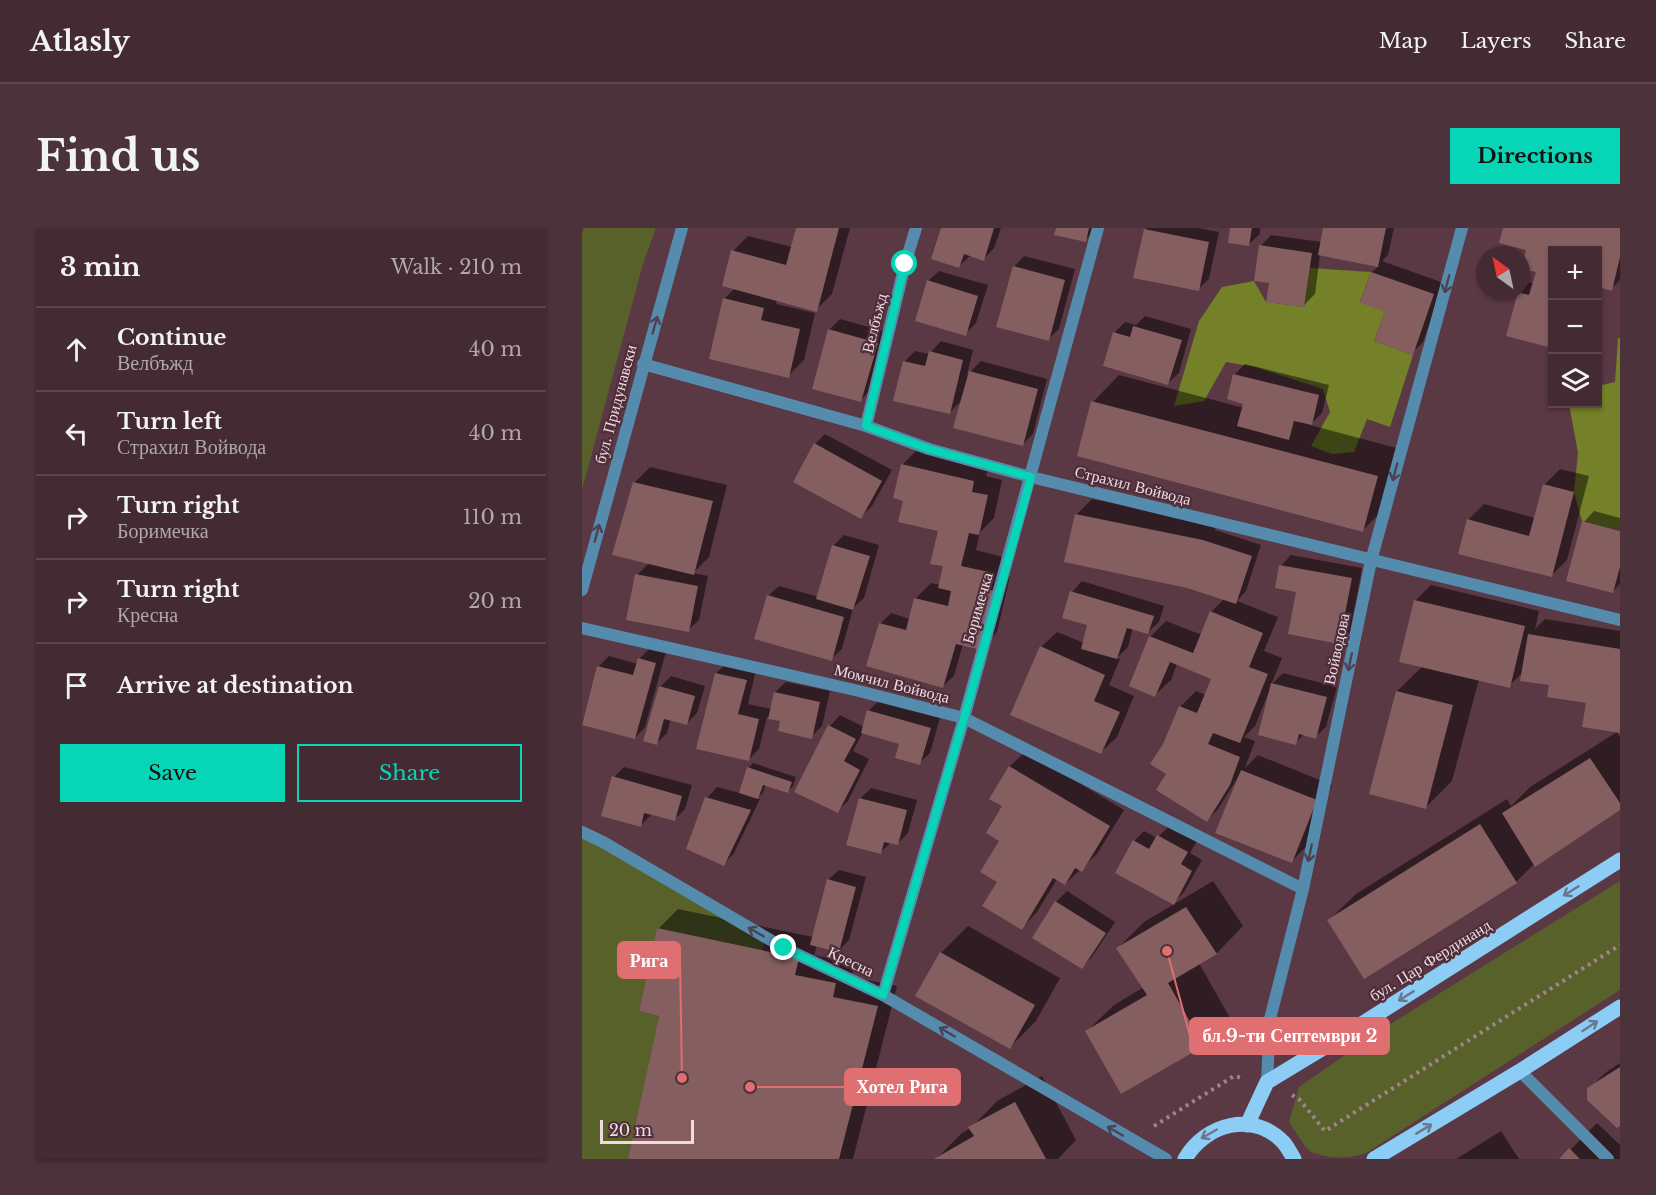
<!DOCTYPE html>
<html lang="en">
<head>
<meta charset="utf-8">
<style>
  :root { --surface:#442a33; --page:#4b323b; --text:#f1f3f6; --muted:#afa7ac; --line:#5c464e; --accent:#06d5b6 }
  body { margin:0; font-family:"Libre Baskerville",serif; background:var(--page); color:var(--text) }
  .controls { position:absolute; right:18px; top:18px; display:grid; overflow:hidden; border-radius:0px; box-shadow:0 2px 4px #0004 }
  .controls button { width:54px; height:54px; display:grid; place-items:center; padding:0; border:0; border-bottom:2px solid var(--line); background:var(--surface); color:var(--text); font:30px sans-serif }
  .compass { position:absolute; left:894px; top:18px; width:54px; height:54px; border-radius:50%; background:var(--surface); box-shadow:0 2px 4px #0004; rotate:327deg }
  .scale { position:absolute; left:18px; bottom:15px; width:94px; box-sizing:border-box; padding-left:6px; border:3px solid #efdae0; border-top:0; font-size:16px; line-height:21px; white-space:nowrap; color:#efdae0; -webkit-text-stroke:4px #4e2e3a; paint-order:stroke }
  .stop { position:absolute; width:18px; height:18px; margin:-14px; border:4px solid #06d5b6; border-radius:50%; background:#fff }
  .stop.end { background:#06d5b6; border-color:#fff; box-shadow:0 2px 6px #0008 }
  .list { margin:0; padding:0; list-style:none }
  h2 { display:flex; justify-content:space-between; align-items:center; height:78px; margin:0; padding:0 24px; font-size:26px }
  h2 small { font-size:20px; font-weight:400; color:var(--muted) }
  .list li { display:grid; grid-template-columns:39px 1fr auto; gap:18px; align-items:center; box-sizing:border-box; height:84px; padding:0 24px; border-top:2px solid var(--line) }
  .list b { display:block; font-size:22px; white-space:nowrap }
  .list p { margin:0; font-size:20px; white-space:nowrap; color:var(--muted) }
  .list em { font-size:20px; font-style:normal; color:var(--muted) }
  .actions { display:flex; gap:12px; padding:18px 24px }
  .actions a { flex:1; padding:14px 0; border:2px solid var(--accent); border-radius:0px; text-align:center; font-size:21px; color:var(--accent) }
  .actions .main { background:var(--accent); color:#111 }
  .icon { flex:none; width:33px; height:33px; fill:none; stroke:currentColor; stroke-width:2; stroke-linecap:round; stroke-linejoin:round }
  .map { position:relative; flex:none; width:1038px; height:931px; overflow:hidden; border-radius:0px }
  header { display:flex; align-items:center; gap:36px; box-sizing:border-box; height:84px; padding:0 30px; background:var(--surface); border-bottom:2px solid var(--line) }
  header strong { font-size:28px }
  nav { display:flex; gap:33px; margin-inline-start:auto; font-size:21px }
  .intro { display:flex; align-items:center; justify-content:space-between; box-sizing:border-box; height:144px; padding:0 36px }
  h1 { margin:0; font-size:42px }
  .button { padding:15px 27px; border-radius:0px; background:var(--accent); color:#111; font-size:21px; font-weight:700 }
  main { display:flex; gap:36px; padding:0 36px }
  aside { flex:1; background:var(--surface); border-radius:0px; box-shadow:0 2px 4px #0004 }
  .map>svg:first-child { display:block }
</style>
</head>
<body>
<header>
<strong>Atlasly</strong>
<nav><a>Map</a><a>Layers</a><a>Share</a></nav>
</header>
<div class="intro"><h1>Find us</h1><a class="button">Directions</a></div>
<main>
<aside>
<h2>3 min<small>Walk · 210 m</small></h2>
<ul class="list">
<li><svg class="icon" aria-label="ahead" viewBox="0 0 24 24"><path d="M12 20V5M6 11l6-6 6 6"/></svg><div><b>Continue</b><p>Велбъжд</p></div><em>40 m</em></li>
<li><svg class="icon" aria-label="left" viewBox="0 0 24 24"><path d="M17 20v-9H6M10 6l-5 5 5 5"/></svg><div><b>Turn left</b><p>Страхил Войвода</p></div><em>40 m</em></li>
<li><svg class="icon" aria-label="right" viewBox="0 0 24 24"><path d="M7 20v-9h11M14 6l5 5-5 5"/></svg><div><b>Turn right</b><p>Боримечка</p></div><em>110 m</em></li>
<li><svg class="icon" aria-label="right" viewBox="0 0 24 24"><path d="M7 20v-9h11M14 6l5 5-5 5"/></svg><div><b>Turn right</b><p>Кресна</p></div><em>20 m</em></li>
<li><svg class="icon" aria-label="arrive" viewBox="0 0 24 24"><path d="M6 21V4h12l-3 4 3 4H6"/></svg><div><b>Arrive at destination</b></div></li>
</ul>
<div class="actions"><a class="main">Save</a><a>Share</a></div>
</aside>
<div class="map">
<svg width="1038" height="931" viewBox="0 0 1038 931">
  <rect width="100%" height="100%" fill="#5a3844"/>
  <!-- green -->
  <g fill="#59612b">
    <path d="M2 0H74L61 36 0 262V6Z"/>
    <path d="M0 604 184 709 180 722 75 700 57 783 77 788 46 931H0Z"/>
    <path d="M1038 653V762L784 925C768 931 746 931 729 924 721 918 713 902 707 894L717 859 802 800Z"/>
  </g>
  <!-- forest -->
  <g fill="#748128">
    <path d="M728 40 789 44 778 74 803 83 792 113 831 127 808 199 785 191 772 224 750 226 729 218 748 184 741 161 673 139 644 134 622 173 592 178 617 93 640 59 672 53 684 74 722 79Z"/>
    <path d="M1036 110H1038V303L1000 293 992 264 996 225 987 176H1016V158L1033 154Z"/>
  </g>
  <!-- shadow -->
  <g fill="#0007">
    <path d="M215 0H268L250 66 234 82 195 72 194 76 233 85 222 132 206 148 142 71 153 60 151 23 166 8 210 19Z"/>
    <path d="M360 0H419L412 20 402 31 388 28 377 38Z"/>
    <path d="M476 0H514L503 13Z"/>
    <path d="M565 0H617L637 4 627 51 616 61 563 2Z"/>
    <path d="M649 0H678V6L667 16Z"/>
    <path d="M743 0H812L806 27 800 33 862 55 841 114 830 125 805 82 790 44 797 38 738 26 733 66 722 77 688 54 679 18 689 7 740 14Z"/>
    <path d="M923 0H1038V52L1029 61 1016 58V22H970L969 119 937 65 948 54 952 56 955 45 946 20Z"/>
    <path d="M442 28 493 41 477 101 466 111 432 39Z"/>
    <path d="M357 43 406 57 394 95 383 106 346 53Z"/>
    <path d="M563 88 609 101 597 145 586 155 532 105 543 94 554 97Z"/>
    <path d="M258 91 305 104 289 161 279 172 247 102Z"/>
    <path d="M359 113 391 122 385 147 399 133 465 151 451 206 440 217 381 171 367 185 323 133 333 123 347 126Z"/>
    <path d="M663 136 747 157 740 185 728 197 822 222 807 276 781 302 511 174 537 147 662 180 663 175 652 147Z"/>
    <path d="M243 206 310 242 290 278 279 289 233 216Z"/>
    <path d="M336 221 407 237 404 248 420 252 412 290 398 304 394 322 421 329 418 345 428 348 415 404 400 420 381 416 372 448 361 458 298 396 309 385 328 391 333 371 349 355 358 357 363 337 358 302 323 271 320 237Z"/>
    <path d="M68 239 145 257 127 329 111 345 126 348 117 392 106 402 55 347 68 334 52 255Z"/>
    <path d="M978 241 1007 248 985 332 969 348 886 292 902 276 953 290 962 257Z"/>
    <path d="M510 271 635 296 633 302 679 317 664 363 655 373 696 389 682 423 700 430 689 457 701 445 755 459 744 499 733 509 722 506 713 515 686 466 673 498 662 509 673 513 663 540 676 527 750 557 725 618 709 634 657 550 656 549 636 581 625 592 586 545 582 517 598 479 614 463 624 467 631 450 595 436 589 452 573 467 568 409 584 393 620 407 629 384 643 370 494 287Z"/>
    <path d="M1012 283 1038 290V356L1030 364 1002 294Z"/>
    <path d="M262 307 297 317 282 370 271 380 260 421 249 431 186 368 197 358 237 369 252 317Z"/>
    <path d="M709 327 780 340 768 404 757 415 716 363 699 338Z"/>
    <path d="M500 353 582 378 577 394 566 404 551 400 546 419 535 430 538 431 527 457 552 468 535 509 519 524 459 419 475 404 502 415 507 396 490 364Z"/>
    <path d="M849 357 957 383 953 401 963 391 1038 403V503L1005 474 941 444 927 458 897 451 870 553 844 579 815 463 841 438 833 373Z"/>
    <path d="M68 420 84 424 63 499 53 510 0 496 16 439 27 428 56 436 57 431Z"/>
    <path d="M145 435 174 442 166 476 189 481 193 464 204 454 248 463 240 498 229 509 199 492 185 489 177 521 166 532 134 445Z"/>
    <path d="M89 448 123 458 115 485 104 496 89 491 85 505 74 516 78 459Z"/>
    <path d="M297 473 358 490 348 525 337 535 319 514 281 504 271 523 287 531 266 573 255 583 214 563 248 498 258 487 282 499 286 483Z"/>
    <path d="M1035 504 1038 509V581L953 635 934 654 747 692 774 666 925 571 929 578 948 559Z"/>
    <path d="M444 523 542 582 515 626 483 656 475 651 455 684 440 700 417 654 422 578 409 571 428 538Z"/>
    <path d="M171 535 214 549 211 558 206 563 184 556 181 565 175 570 178 571 152 625 142 636 125 570 135 559 158 565 166 540Z"/>
    <path d="M42 539 110 557 103 581 92 592 69 587 59 597 32 549Z"/>
    <path d="M289 560 335 572 326 605 315 616 309 614 299 624 278 571Z"/>
    <path d="M587 598 615 613 608 625 620 632 602 664 591 675 552 613 562 603 575 610Z"/>
    <path d="M257 642 284 649 267 712 256 723 235 717 232 727 273 735 270 749 315 758 271 931H48L79 787 76 701 96 681 231 709 246 652Z"/>
    <path d="M631 653 661 698 635 725 617 735 648 790 622 817 539 864 505 803 532 777 562 759 536 720 562 694Z"/>
    <path d="M485 663 533 694 510 729 500 739 474 674Z"/>
    <path d="M386 698 478 750 454 793 428 819 335 767 359 725Z"/>
    <path d="M1038 835V896L1007 861 1023 845Z"/>
    <path d="M460 848 494 912 476 931H354L380 905 389 900 415 873Z"/>
    <path d="M1015 895 1038 917V931H979Z"/>
    <path d="M919 903 937 931H874Z"/>
  </g>
  <!-- building -->
  <g fill="#855f60">
    <path d="M214 0H257L235 84 140 58 149 22 204 37Z"/>
    <path d="M359 0H412L402 33 382 26 377 40 349 31Z"/>
    <path d="M474 0H507L504 14 472 7Z"/>
    <path d="M648 0H670L667 18 646 15Z"/>
    <path d="M741 0H804L796 39 736 27Z"/>
    <path d="M921 0H1038V29L1030 63 1016 59V22H970V120L924 108 936 64 947 67 954 44 939 41 944 22 917 15Z"/>
    <path d="M562 1 627 14 617 63 551 50Z"/>
    <path d="M677 17 730 25 722 79 684 74 687 55 672 53Z"/>
    <path d="M431 38 483 52 467 113 414 99Z"/>
    <path d="M789 44 852 66 831 127 792 113 803 83 778 75Z"/>
    <path d="M345 52 396 68 384 108 333 93Z"/>
    <path d="M141 70 182 80 179 92 218 101 207 150 127 131Z"/>
    <path d="M551 98 600 112 586 157 521 138 531 104 548 109Z"/>
    <path d="M246 101 296 115 279 174 230 161Z"/>
    <path d="M347 123 381 132 368 186 311 173 321 133 343 138Z"/>
    <path d="M387 143 456 161 441 218 371 200Z"/>
    <path d="M651 146 737 167 730 197 712 193 707 212 655 198 661 176 645 171Z"/>
    <path d="M509 173 796 248 781 304 495 228Z"/>
    <path d="M232 215 300 253 279 291 211 254Z"/>
    <path d="M319 236 392 253 390 264 406 267 397 307 387 305 379 338 407 344 403 361 413 363 400 422 374 416 361 460 284 438 297 395 324 402 332 370 366 378 369 363 356 360 361 338 348 336 356 303 316 294 321 273 311 270Z"/>
    <path d="M51 254 131 273 112 347 30 327Z"/>
    <path d="M961 256 992 264 970 349 876 326 885 291 947 308Z"/>
    <path d="M493 286 621 312 670 328 654 376 605 360 482 334Z"/>
    <path d="M1000 293 1038 303V339L1031 365 984 353Z"/>
    <path d="M250 317 288 328 271 382 234 371Z"/>
    <path d="M697 337 770 350 757 416 706 406 714 364 693 360Z"/>
    <path d="M53 346 116 358 107 404 44 392Z"/>
    <path d="M488 363 572 388 566 406 545 400 535 431 499 421 505 397 480 390Z"/>
    <path d="M185 367 262 389 250 433 172 411Z"/>
    <path d="M832 372 943 398 928 460 817 434Z"/>
    <path d="M628 383 681 405 667 439 686 446 658 515 631 505 626 516 658 529 648 557 625 594 574 562 584 546 568 536 581 516 597 478 615 485 629 451 588 434 573 469 547 458 567 408 611 425Z"/>
    <path d="M946 406 1038 421V505L1000 499 1004 475 965 469 967 457 938 453Z"/>
    <path d="M458 418 523 447 512 473 538 484 519 526 428 487Z"/>
    <path d="M56 430 74 435 53 511 0 497 15 438 51 447Z"/>
    <path d="M133 445 165 452 156 486 177 491 167 533 114 521Z"/>
    <path d="M689 455 745 469 734 511 717 506 714 517 676 507Z"/>
    <path d="M77 458 113 468 105 497 82 491 75 517 61 513Z"/>
    <path d="M814 463 871 477 844 581 787 566Z"/>
    <path d="M192 464 238 474 230 511 196 503 198 493 186 491Z"/>
    <path d="M285 482 349 500 338 537 313 530 317 516 279 505Z"/>
    <path d="M246 497 274 511 262 533 278 542 256 585 212 564Z"/>
    <path d="M1008 530 1038 575V582L953 639 920 585Z"/>
    <path d="M427 538 528 598 500 644 493 640 483 657 471 650 440 702 400 678 415 654 398 644 417 613 404 605 420 578 407 571Z"/>
    <path d="M165 539 210 554 206 565 181 557 176 571 157 565Z"/>
    <path d="M659 542 735 572 710 635 633 605Z"/>
    <path d="M30 548 100 568 93 593 62 585 59 599 19 588Z"/>
    <path d="M123 569 169 582 142 638 104 621Z"/>
    <path d="M277 570 325 582 316 617 302 614 299 626 264 617Z"/>
    <path d="M898 596 935 655 782 751 745 692Z"/>
    <path d="M575 607 606 624 599 636 610 643 592 677 533 645 551 612 567 621Z"/>
    <path d="M245 651 274 659 257 724 228 717Z"/>
    <path d="M473 673 524 705 500 741 450 710Z"/>
    <path d="M604 679 635 726 586 755 622 818 539 866 503 803 565 767 534 720Z"/>
    <path d="M75 700 217 730 213 747 254 755 251 769 296 778 257 931H46L77 788 57 783Z"/>
    <path d="M358 724 453 777 428 821 333 768Z"/>
    <path d="M1038 839V898L1035 900 1005 872V860Z"/>
    <path d="M433 874 464 931H352L392 908 386 899Z"/>
    <path d="M987 920 998 931H977Z"/>
  </g>
  <g fill="none" stroke-linecap="round" stroke-linejoin="round">
    <!-- path -->
    <g stroke="#a0848d" stroke-width="4" stroke-dasharray="3 4.5" stroke-linecap="butt">
      <path d="M710 867 717 871 743 903 1038 717"/>
      <path d="M572 898 652 848 661 850"/>
    </g>
    <!-- minor -->
    <g stroke="#558cae" stroke-width="12">
      <path d="M61 136 284 198 347 221 449 249 1038 392"/>
      <path d="M284 198 323 36 334 0"/>
      <path d="M0 362 100 0"/>
      <path d="M0 400 277 463 382 490 721 661"/>
      <path d="M0 604 21 614 202 720 301 767 584 931"/>
      <path d="M301 767 382 490 516 0"/>
      <path d="M938 843 1026 931"/>
      <path d="M685 854 688 791 721 661 789 333 880 0"/>
    </g>
    <!-- primary -->
    <g stroke="#8ccdf6" stroke-width="15">
      <path d="M665 897 685 854 756 811 1038 632"/>
      <path d="M603 931C623 896 671 882 702 915 706 920 709 926 712 931"/>
      <path d="M792 931 938 843 1038 779"/>
    </g>
  </g>
  <!-- one-way arrows -->
  <defs><path id="oneway-shaft" d="M-6 0H5M1.5-3L5.5 0L1.5 3" fill="none" stroke-width="1.6" stroke-linecap="round" stroke-linejoin="round" transform="scale(1.5)"/></defs>
  <g stroke="#4f4151">
    <use href="#oneway-shaft" transform="translate(865 56) rotate(105)"/>
    <use href="#oneway-shaft" transform="translate(73 97) rotate(-74)"/>
    <use href="#oneway-shaft" transform="translate(813 244) rotate(105)"/>
    <use href="#oneway-shaft" transform="translate(15 305) rotate(-75)"/>
    <use href="#oneway-shaft" transform="translate(768 434) rotate(102)"/>
    <use href="#oneway-shaft" transform="translate(728 625) rotate(102)"/>
    <use href="#oneway-shaft" transform="translate(174 704) rotate(-150)"/>
    <use href="#oneway-shaft" transform="translate(365 804) rotate(-150)"/>
    <use href="#oneway-shaft" transform="translate(533 903) rotate(-150)"/>
  </g>
  <g stroke="#6a768f">
    <use href="#oneway-shaft" transform="translate(989 663) rotate(148)"/>
    <use href="#oneway-shaft" transform="translate(824 768) rotate(148)"/>
    <use href="#oneway-shaft" transform="translate(1008 798) rotate(-33)"/>
    <use href="#oneway-shaft" transform="translate(842 901) rotate(-31)"/>
    <use href="#oneway-shaft" transform="translate(627 906) rotate(150)"/>
  </g>
  <g fill="none" stroke-linecap="round" stroke-linejoin="round">
    <!-- route -->
    <path stroke="#06d5b6" stroke-width="8" d="M202 720 301 767 382 490 449 249 347 221 284 198 323 36"/>
  </g>
  <g text-anchor="middle" stroke-width="4.5" stroke-linejoin="round" paint-order="stroke">
    <!-- street labels -->
    <g font-size="16" fill="#efdae0" stroke="#4e2e3a">
      <text transform="translate(292 95) rotate(-76)" y="6">Велбъжд</text>
      <text transform="translate(33 176) rotate(-75)" y="6">бул. Придунавски</text>
      <text transform="translate(551 257) rotate(14)" y="6">Страхил Войвода</text>
      <text transform="translate(395 380) rotate(-74)" y="6">Боримечка</text>
      <text transform="translate(754 421) rotate(-78)" y="6">Войводова</text>
      <text transform="translate(310 455) rotate(14)" y="6">Момчил Войвода</text>
      <text transform="translate(848 732) rotate(-32)" y="6">бул. Цар Фердинанд</text>
      <text transform="translate(269 733) rotate(26)" y="6">Кресна</text>
    </g>
  </g>
  <!-- callouts -->
  <path fill="none" stroke="#e06f72" stroke-width="2" d="M100 850L98 732M585 723L608 808M168 859L263 859"/>
  <g fill="#e06f72" stroke="#4e2e3a" stroke-width="2">
    <circle cx="100" cy="850" r="6"/>
    <circle cx="585" cy="723" r="6"/>
    <circle cx="168" cy="859" r="6"/>
  </g>
  <g fill="#e06f72" stroke="#e06f72" stroke-width="2">
    <rect x="36" y="714" width="62" height="36" rx="6"/>
    <rect x="608" y="790" width="199" height="36" rx="6"/>
    <rect x="263" y="841" width="115" height="36" rx="6"/>
  </g>
  <g font-size="18" text-anchor="middle" font-weight="bold" fill="#fff">
    <text x="67" y="739">Рига</text>
    <text x="708" y="814">бл.9-ти Септември 2</text>
    <text x="320" y="865">Хотел Рига</text>
  </g>
</svg>
<div class="controls">
<button>+</button>
<button>−</button>
<button><svg class="icon" aria-label="layers" viewBox="0 0 24 24"><path d="M12 4l9 5-9 5-9-5zM3 14l9 5 9-5"/></svg></button>
</div>
<svg class="compass" viewBox="-18 -18 36 36"><path d="M0-13l5 13h-10z" fill="#e53935"/><path d="M0 13l5-13h-10z" fill="#afa7ac"/></svg>
<div class="scale">20 m</div>
<div class="stop" style="left:323px;top:36px"></div>
<div class="stop end" style="left:202px;top:720px"></div>
</div>
</main>
</body>
</html>
